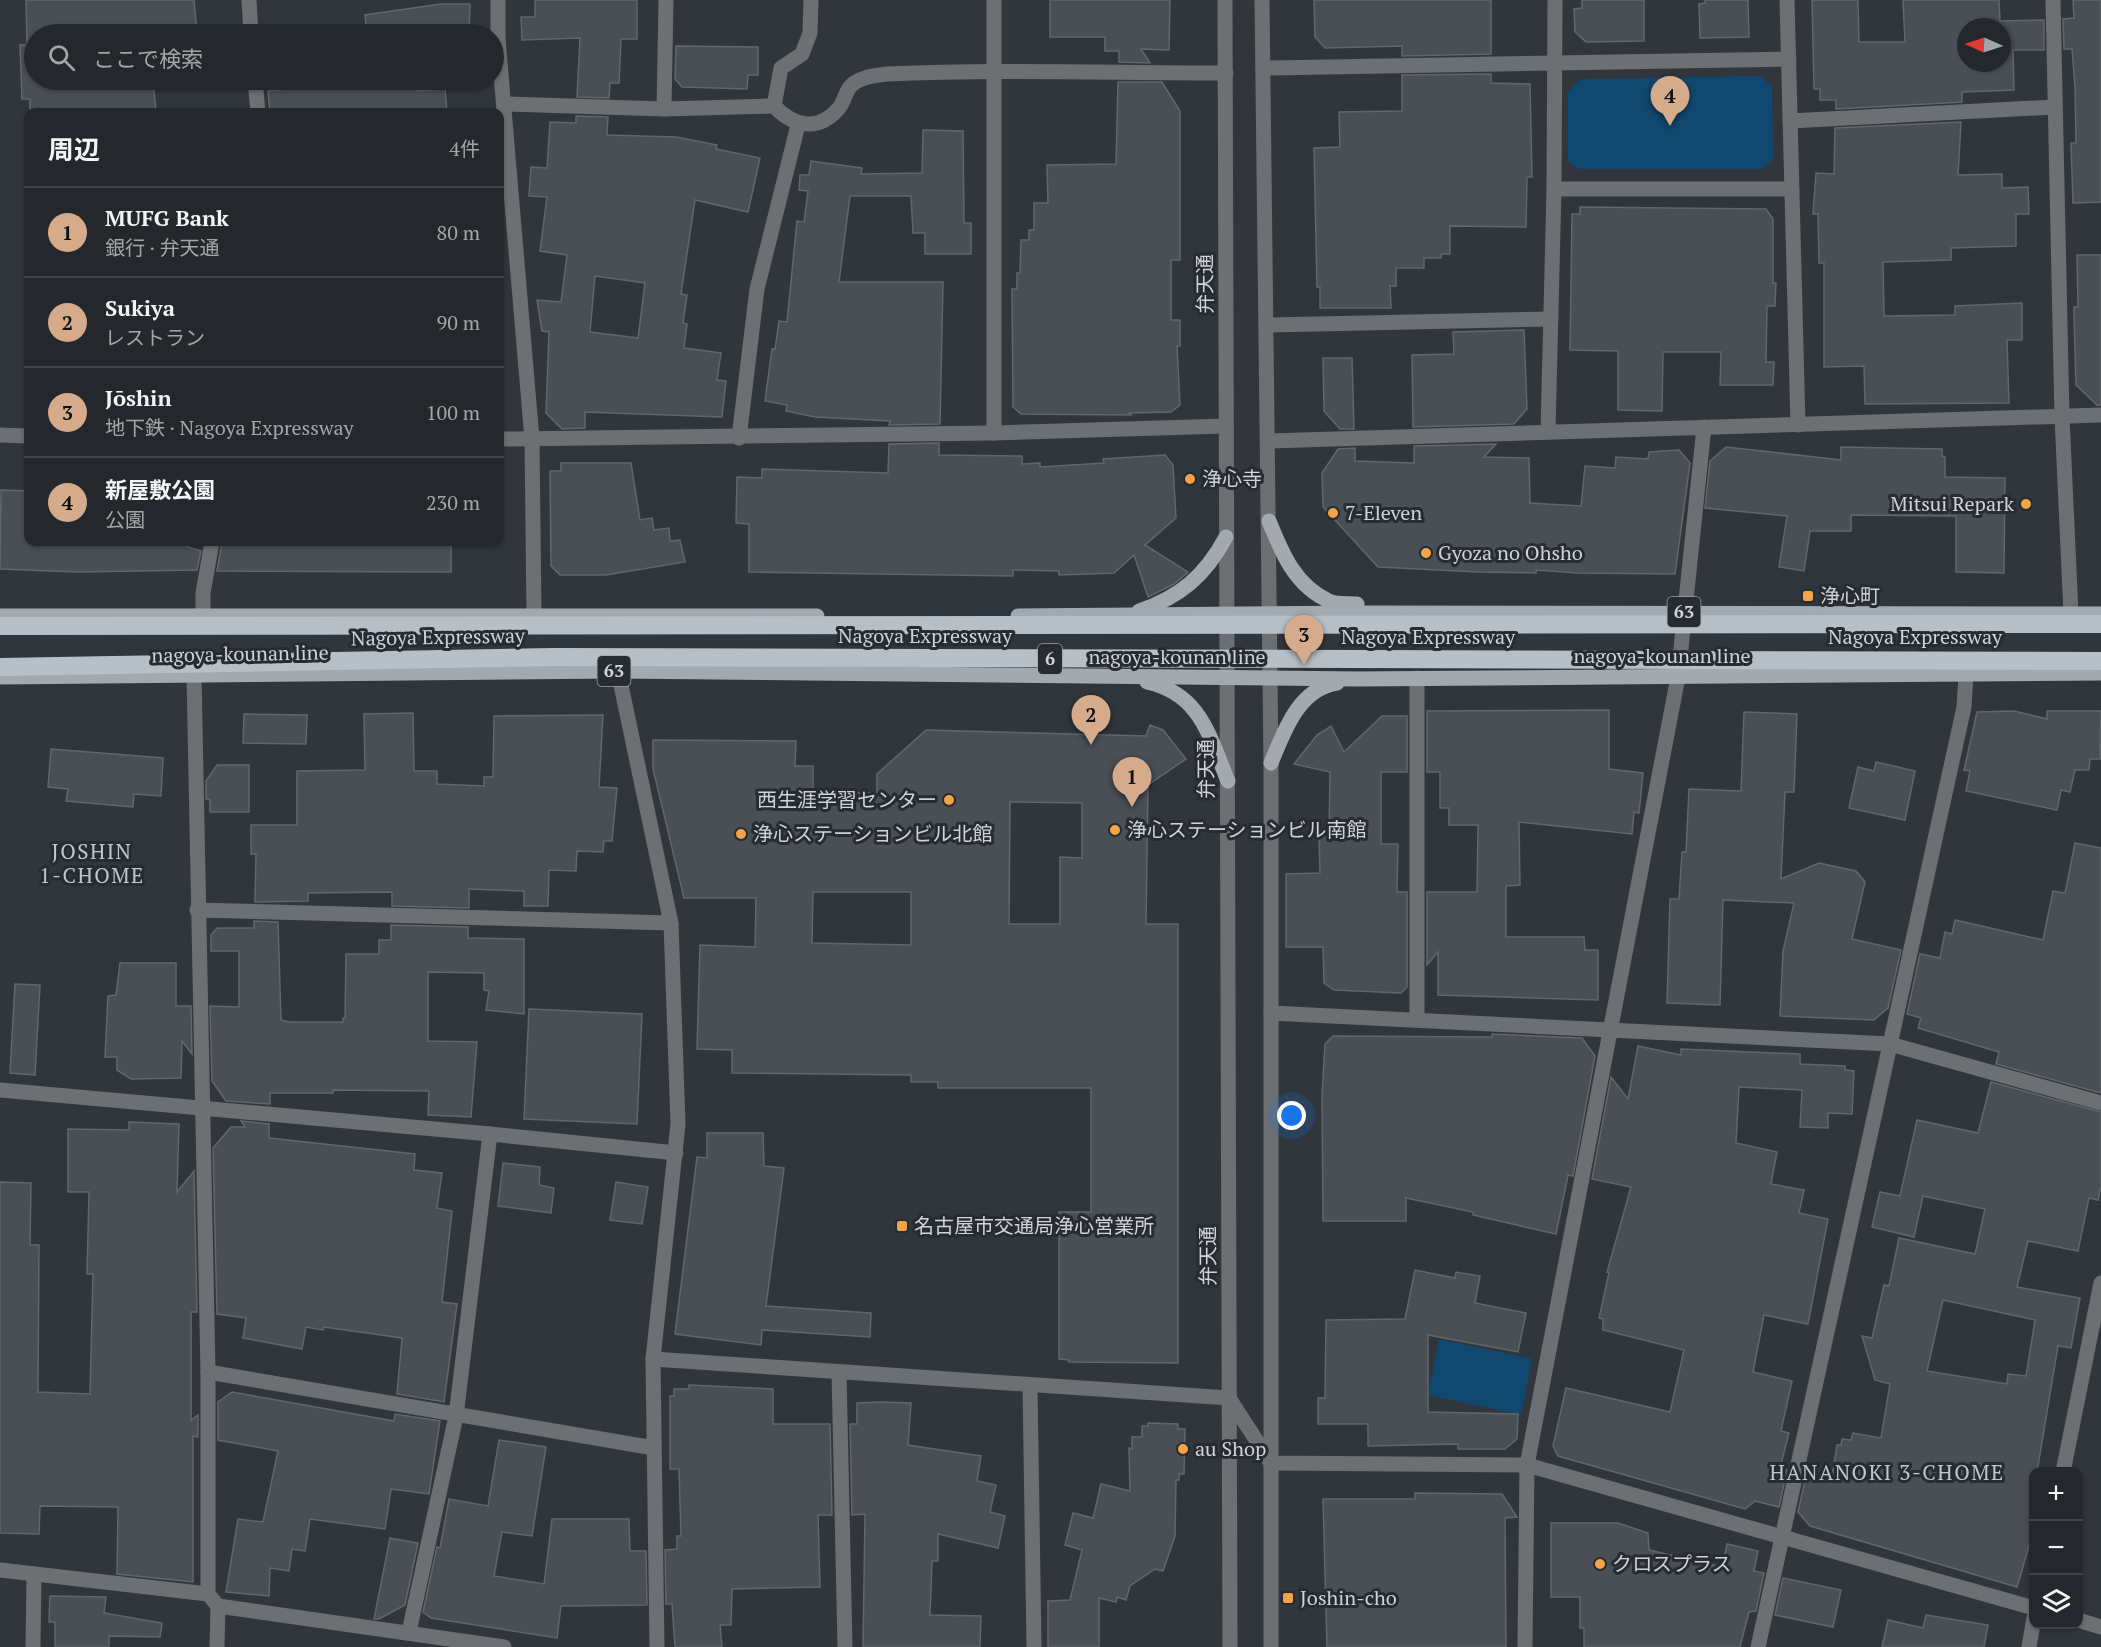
<!DOCTYPE html>
<html lang="ja">
<head>
<meta charset="utf-8">
<style>
  :root { --surface:#24282c; --page:#2c3034; --text:#f1f3f6; --muted:#a3a6a9; --line:#414448; --accent:#d6ab8b }
  body { margin:0; font-family:"PT Serif","Noto Sans JP",serif; background:var(--page); color:var(--text) }
  .controls { position:absolute; right:18px; bottom:18px; display:grid; overflow:hidden; border-radius:12px; box-shadow:0 2px 4px #0004 }
  .controls button { width:54px; height:54px; display:grid; place-items:center; padding:0; border:0; border-bottom:2px solid var(--line); background:var(--surface); color:var(--text); font:30px sans-serif }
  .compass { position:absolute; left:1957px; top:18px; width:54px; height:54px; border-radius:50%; background:var(--surface); box-shadow:0 2px 4px #0004; rotate:273deg }
  .you { position:absolute; left:1292px; top:1116px; width:21px; height:21px; margin:-15px; border:4px solid #fff; border-radius:50%; background:#1a73e8; box-shadow:0 0 0 9px #1a73e833 }
  .badge { display:grid; place-items:center; width:39px; height:39px; border-radius:50%; background:var(--accent); color:#111; font-size:20px; font-weight:700 }
  .pin { position:absolute; translate:-50% -50px; filter:drop-shadow(0 2px 3px #0008) }
  .pin::after { content:''; position:absolute; top:32px; width:21px; height:18px; background:inherit; clip-path:polygon(0 0,100% 0,50% 100%) }
  .list { margin:0; padding:0; list-style:none }
  h2 { display:flex; justify-content:space-between; align-items:center; height:78px; margin:0; padding:0 24px; font-size:26px }
  h2 small { font-size:20px; font-weight:400; color:var(--muted) }
  .list li { display:grid; grid-template-columns:39px 1fr auto; gap:18px; align-items:center; box-sizing:border-box; height:90px; padding:0 24px; border-top:2px solid var(--line) }
  .list b { display:block; font-size:22px; white-space:nowrap }
  .list p { margin:0; font-size:20px; white-space:nowrap; color:var(--muted) }
  .list em { font-size:20px; font-style:normal; color:var(--muted) }
  .icon { flex:none; width:33px; height:33px; fill:none; stroke:currentColor; stroke-width:2; stroke-linecap:round; stroke-linejoin:round }
  .map { position:relative; flex:none; width:2101px; height:1647px; overflow:hidden }
  .search { position:absolute; background:var(--surface); box-shadow:0 2px 4px #0004; left:24px; top:24px; width:480px; height:66px; display:flex; align-items:center; gap:15px; box-sizing:border-box; padding:0 21px; border-radius:33px; color:var(--muted); font-size:22px }
  .panel { position:absolute; background:var(--surface); box-shadow:0 2px 4px #0004; left:24px; top:108px; width:480px; height:438px; border-radius:12px }
  .map>svg:first-child { display:block }
</style>
</head>
<body>
<div class="map">
<svg width="2101" height="1647" viewBox="0 0 2101 1647">
  <rect width="100%" height="100%" fill="#30363b"/>
  <!-- green -->
  <g fill="#11486f">
    <path d="M1760 76 1772 86 1773 160 1763 169H1579L1568 161V91L1581 79Z"/>
    <path d="M1439 1339 1532 1359 1521 1415 1428 1395Z"/>
  </g>
  <!-- building -->
  <g fill="#494f55" stroke="#61676d" stroke-width="1.5" fill-rule="evenodd">
    <path d="M26 0H194L197 34H34V80H153L156 112H30V99H22L20 45H27Z"/>
    <path d="M535 0H637V39H621L619 83H610L609 98 577 97 580 38 522 40 521 17H535Z"/>
    <path d="M1050 0H1170L1169 50 1141 49 1150 63 1119 62V51H1105V37H1050Z"/>
    <path d="M1314 0H1491V54L1402 56V46L1325 48 1315 37Z"/>
    <path d="M1582 0H1644V41L1586 42 1575 32 1574 9 1582 8Z"/>
    <path d="M1705 0H1748L1749 37 1700 38 1699 4 1705 3Z"/>
    <path d="M1812 0H1858L1859 42H1905L1903 0H1999L2000 21 2044 20V50H2013L2014 90 1962 92V102L1836 109V100H1820V89H1814ZM1966 27H2002V63H1966Z"/>
    <path d="M2073 0H2101V202L2073 203 2071 143H2076L2075 87 2072 49H2064L2063 19 2074 18Z"/>
    <path d="M441 4H470L469 34H367L365 15Z"/>
    <path d="M676 46 758 47V75H748L747 89 682 87 675 79Z"/>
    <path d="M1491 74V83L1530 84 1532 177H1527L1526 227 1450 226V254H1441V258H1424V268H1396V286H1390L1391 308H1320V287H1317L1314 148 1340 147 1339 112 1402 111V75Z"/>
    <path d="M371 80H415L417 91 445 89 447 112H270L268 91Z"/>
    <path d="M1118 82H1162L1180 111V260H1171V320H1180V346H1177L1180 405 1171 412 1129 413 1131 415 1021 414 1013 407 1012 289H1017V273H1020L1021 240H1029V230H1034V203H1048L1047 165 1116 164Z"/>
    <path d="M576 116 608 117 607 135 676 137 717 145 716 149 760 158 748 212 695 200 681 294 687 295 683 323 687 324 684 348 721 353 717 380 726 381 722 417 585 412V428L562 429 546 413 549 332 542 331 537 300 561 302 567 255 540 251 547 197 529 196 531 167 547 168 550 122 576 123ZM595 276 645 283 638 338 590 332Z"/>
    <path d="M1961 122 1958 175 2002 174V188L2028 187 2029 214H2016V246L1951 248V260L1883 262 1884 316 1955 315V306L2022 303V340H2007L2009 403 1865 404 1864 366 1824 367V263H1819L1818 214H1813L1816 173 1834 174 1835 128Z"/>
    <path d="M923 130 963 131 964 223H971V254H925V233H913L911 196H850L839 282H943L940 424 889 425 890 421 815 417 786 411 787 405 765 401 772 349H775L779 321 787 322 797 221 804 222 808 191 799 190 800 175H809L811 161 862 168 861 174 922 173Z"/>
    <path d="M1580 207 1766 209 1773 219V283H1776L1775 306H1767L1766 362H1774L1773 385H1720L1721 352H1663L1662 411 1618 410V351L1570 350 1572 214H1580Z"/>
    <path d="M2077 255H2101V405H2097L2076 385 2074 316V307H2078Z"/>
    <path d="M1524 330 1527 409 1514 424 1413 427 1412 355 1454 354 1453 332Z"/>
    <path d="M1323 358H1352L1354 429H1340L1324 411Z"/>
    <path d="M939 443V455L1022 456V464L1040 463V467L1104 463 1103 459 1165 455 1173 465 1176 518 1145 545 1188 572 1174 584 1148 597 1134 555 1114 573 1059 575V571L1013 570V576L749 572V524L736 523 737 477 762 478V469L888 473 889 444Z"/>
    <path d="M1496 444 1484 457 1529 458 1530 503 1581 506 1585 466 1615 468 1616 457 1648 459 1649 452 1679 450 1690 463 1675 574 1578 573 1536 570V573L1478 572 1378 567 1323 507 1322 473 1338 449 1355 448V461L1414 463V446Z"/>
    <path d="M1726 447 1841 460V447L1942 449V456L1945 457V477L2005 478 2004 573 1956 572V516L1851 515V531H1810L1804 571 1779 567 1787 516 1705 508 1710 461Z"/>
    <path d="M561 463H631L640 520 652 518 654 530 669 528 670 541 680 540 685 562 606 575H560L551 566 550 471H561Z"/>
    <path d="M1 490 28 491V542H172L201 551 197 570 78 572 0 569Z"/>
    <path d="M222 542H451V572L217 571Z"/>
    <path d="M1609 710V769L1643 773 1639 813 1634 812 1632 834 1519 822 1520 885 1506 886V937H1584L1585 950H1598V1000L1438 995V952L1427 965V892H1477L1478 825H1449V808H1440V772H1427V711Z"/>
    <path d="M2014 711 2047 719V711H2101L2100 759H2090L2089 770H2075L2070 792 2061 790 2057 810 1966 791 1970 771 1964 770 1977 712Z"/>
    <path d="M1744 712 1797 714 1794 792H1785L1781 879 1819 863 1856 871 1865 882 1852 939 1901 950 1888 1008 1874 1020 1780 1016 1783 951 1794 903 1723 900 1720 1005 1667 1003 1670 899H1679L1682 852H1686L1689 789 1741 791Z"/>
    <path d="M413 713 414 771H437V784L484 786V777H493L494 716 603 715 599 787 617 788 612 841H604L603 852 577 851 576 871 549 870 548 906H524V891L469 889V908L392 906V892L308 893V901L255 902 256 854H251V825H297V771L365 770 364 714Z"/>
    <path d="M244 714 307 715 306 744 243 743Z"/>
    <path d="M1382 716H1407V772H1381V844H1398L1397 892H1407V987L1401 993 1334 990 1324 983 1323 947H1286V874L1320 873 1319 836H1329L1330 772 1294 764 1317 735 1331 726 1344 752Z"/>
    <path d="M1150 725 1163 730 1186 759 1148 785 1146 924H1178V1363L1069 1362V1360L1059 1359V1212H1091V1088H938V1082H911V1075L732 1073V1050L697 1049 700 945 755 947 756 898H684L653 769V740L796 741 795 766H813V792L877 793V774L926 730 1146 736ZM1010 802 1082 803V858L1060 857V924H1009ZM813 892H911V945L812 943Z"/>
    <path d="M51 749 163 758 161 796 134 794 133 807 66 801 68 789 48 787Z"/>
    <path d="M1876 762 1915 771 1905 820 1849 808 1858 767 1874 771Z"/>
    <path d="M217 765H249V812H210V800L206 799V781Z"/>
    <path d="M2075 843 2101 848V1093L1996 1064 1999 1052 1918 1028 1921 1018 1907 1014 1920 954 1940 958 1945 932 1952 934 1955 920 2043 940 2053 891 2065 893Z"/>
    <path d="M254 921 278 922 281 1020 289 1022H343V1018H345L346 954H379V940H391V925L468 927V938L524 939V1014L486 1010 489 991 484 990V973L428 972V1041L477 1042 471 1117 428 1115 429 1091 333 1090V1093H270V1104L226 1101 212 1081 210 1006 239 1007V951H211V935L217 928H254Z"/>
    <path d="M120 963H176V1006H191L192 1054 182 1041 181 1078 131 1079 117 1070V1057H105L108 996 116 995Z"/>
    <path d="M15 984 40 985 35 1075 10 1073Z"/>
    <path d="M529 1009 642 1014 637 1124 524 1119Z"/>
    <path d="M1492 1034 1582 1038 1595 1056 1573 1176 1568 1175 1556 1234 1473 1215V1212L1406 1198V1221H1323L1322 1095 1325 1044 1333 1036 1492 1037Z"/>
    <path d="M1638 1046 1681 1055V1049L1800 1054V1064L1845 1066V1070L1854 1071 1852 1114 1828 1113V1128L1800 1127 1802 1090 1739 1087 1736 1143 1777 1152 1771 1184 1804 1190 1799 1213 1828 1219 1808 1324 1764 1315 1753 1372 1792 1381 1781 1431 1789 1433 1780 1468 1787 1470 1779 1507 1755 1501 1745 1509 1558 1456 1553 1446 1566 1388 1670 1412 1684 1350 1603 1330V1319L1599 1318 1609 1273 1607 1272 1631 1187 1592 1179 1611 1077 1628 1099Z"/>
    <path d="M1991 1082 2101 1112V1186L2098 1200 2089 1198 2078 1251 2028 1241 2017 1287 2080 1298 2071 1348 2058 1346 2037 1472H2034V1529L2017 1587 1810 1526 1798 1512 1806 1476 1831 1483 1837 1445H1841L1842 1439 1851 1440 1853 1433 1881 1438 1890 1384 1875 1380 1862 1336 1872 1338 1884 1285 1889 1286 1899 1238 1975 1254 1985 1209 1923 1196 1914 1237 1872 1227 1880 1192 1900 1196 1917 1120 1978 1133ZM1943 1300 2035 1320 2026 1376 2008 1374 2007 1384 1927 1371Z"/>
    <path d="M241 1121 269 1124V1138L415 1154 414 1170 442 1173 437 1208 452 1211 442 1302 457 1304 444 1402 397 1394 402 1338 324 1327 323 1330 306 1327 302 1349 243 1338 246 1318 217 1314 213 1148 231 1127H245Z"/>
    <path d="M129 1122 179 1124 177 1192 194 1171 197 1312H191V1420L198 1415V1437L193 1436V1582L117 1574 118 1507 40 1506 39 1534 0 1533V1182L31 1183 30 1245H39L38 1392 90 1394 93 1274H87L89 1192H68V1129L129 1130Z"/>
    <path d="M707 1133H763L764 1166 784 1168 766 1306 871 1313 870 1337 762 1330 761 1345 675 1334 697 1157 707 1158Z"/>
    <path d="M503 1163 540 1167 539 1185 554 1188 551 1213 498 1206Z"/>
    <path d="M616 1182 648 1187 642 1224 610 1220Z"/>
    <path d="M1415 1270 1455 1278 1456 1272 1480 1276 1475 1303 1526 1313 1518 1352 1428 1335V1412L1518 1414 1517 1439 1505 1449H1458V1444L1368 1446V1424H1318V1398H1325L1326 1320 1405 1319Z"/>
    <path d="M689 1385 773 1389V1424H830L832 1515H818L820 1587 732 1589 731 1625H720L722 1647H675L672 1604H666L665 1550 677 1549V1536H681L679 1469H670V1396H674V1389H689Z"/>
    <path d="M232 1392 394 1421 395 1414 440 1421 429 1494 391 1489 385 1529 310 1519 305 1551 292 1549 289 1571 270 1568 269 1596 226 1592 238 1519 263 1522 278 1451 218 1440V1402Z"/>
    <path d="M882 1402 911 1403 908 1445 981 1456 977 1481 996 1485 990 1512 1005 1516 998 1548 938 1534V1561H932L930 1615 981 1616 980 1647H863L865 1514 852 1515 850 1424H857V1403Z"/>
    <path d="M1148 1423 1178 1424V1429H1185L1184 1474H1179V1480H1176L1175 1536 1163 1571 1155 1569 1130 1586 1126 1600 1117 1597 1116 1602 1099 1598V1647H1048V1601L1070 1600 1082 1550 1065 1545 1073 1513 1093 1518 1101 1484 1130 1491 1129 1448 1132 1449V1437H1142V1426H1148Z"/>
    <path d="M499 1440 546 1447 532 1536 502 1532 494 1576 544 1584 552 1519H629L630 1551H646L647 1605 561 1606 557 1638 431 1618 423 1612 437 1547 440 1548 449 1499 488 1506Z"/>
    <path d="M1415 1493 1502 1494 1517 1517 1505 1518 1506 1647H1327L1323 1499H1415Z"/>
    <path d="M1551 1523H1618L1648 1533 1649 1550 1722 1567 1727 1544 1758 1551 1754 1571 1764 1573 1756 1611 1749 1612 1740 1647H1584V1628H1580V1597H1551Z"/>
    <path d="M390 1538 418 1543 405 1605 379 1619H374Z"/>
    <path d="M1783 1578 1841 1590 1833 1627 1775 1615Z"/>
    <path d="M50 1596 106 1597 104 1613 162 1623 160 1637 109 1636V1647H55V1622H49Z"/>
    <path d="M1926 1615 1988 1625 1984 1647H1882L1888 1620 1923 1628Z"/>
  </g>
  <g fill="none" stroke-linecap="round" stroke-linejoin="round">
    <!-- minor -->
    <g stroke="#6d7072" stroke-width="15">
      <path d="M249 0 251 34"/>
      <path d="M498 0V39L532 439 534 615"/>
      <path d="M811 0 810 33 802 54 781 68 774 106C794 127 819 132 839 108 844 102 845 93 850 87 857 78 876 75 887 74 1000 69 1113 73 1226 73"/>
      <path d="M994 0V433"/>
      <path d="M1225 0 1230 1647"/>
      <path d="M1262 0 1271 763V1647"/>
      <path d="M1787 0 1798 425"/>
      <path d="M2053 0 2062 417 2071 614"/>
      <path d="M1263 68 1789 59"/>
      <path d="M255 80 258 112"/>
      <path d="M505 104 664 109 774 106"/>
      <path d="M664 109 666 0"/>
      <path d="M1790 121 2055 107"/>
      <path d="M1554 189H1792"/>
      <path d="M1266 325 1551 319"/>
      <path d="M1548 432 1554 189 1555 0"/>
      <path d="M0 435 28 436"/>
      <path d="M739 438 757 289 798 125"/>
      <path d="M500 439 994 433 1226 426"/>
      <path d="M1268 441 2101 415"/>
      <path d="M203 615V593L212 542"/>
      <path d="M618 671 671 923 678 1124 653 1359 657 1647"/>
      <path d="M194 676 208 1372V1594L218 1606 217 1647"/>
      <path d="M197 910 671 923"/>
      <path d="M1271 1013 1890 1044 2101 1103"/>
      <path d="M1417 1020V678"/>
      <path d="M0 1090 490 1134 676 1153"/>
      <path d="M653 1359 1229 1398 1271 1463 1527 1465 2034 1608"/>
      <path d="M208 1372 654 1448"/>
      <path d="M839 1372 845 1647"/>
      <path d="M1030 1385 1034 1647"/>
      <path d="M2063 1472 2101 1283"/>
      <path d="M0 1570 208 1594"/>
      <path d="M218 1606 504 1647"/>
      <path d="M2078 1620 2101 1627"/>
      <path d="M409 1632 456 1416 490 1134"/>
      <path d="M33 1647 34 1575"/>
      <path d="M1525 1647 1527 1465 1678 677 1704 427"/>
      <path d="M1758 1647 1964 707 1966 675"/>
      <path d="M2029 1647 2034 1618"/>
    </g>
    <!-- major -->
    <g stroke="#a3a9af" stroke-width="15">
      <path d="M1269 521C1282 553 1295 586 1329 601 1336 605 1349 603 1357 604"/>
      <path d="M1139 611C1180 597 1205 576 1226 537"/>
      <path d="M0 616H817"/>
      <path d="M1018 616 1359 613 2101 614"/>
      <path d="M0 677 618 671 1357 679 2101 673"/>
      <path d="M1147 682C1201 694 1209 736 1228 781"/>
      <path d="M1271 763C1284 732 1298 689 1337 683"/>
    </g>
    <!-- highway-bridge -->
    <g stroke="#b8c0c7" stroke-width="18">
      <path d="M0 626 2101 624"/>
      <path d="M0 667 555 657 2101 661"/>
    </g>
  </g>
  <!-- markers -->
  <g fill="#f6a246" stroke="#262c31" stroke-width="2">
    <circle cx="1190" cy="479" r="6"/>
    <circle cx="2026" cy="504" r="6"/>
    <circle cx="1333" cy="513" r="6"/>
    <circle cx="1426" cy="553" r="6"/>
    <rect x="1802" y="590" width="12" height="12" rx="3"/>
    <circle cx="949" cy="800" r="6"/>
    <circle cx="1115" cy="830" r="6"/>
    <circle cx="741" cy="834" r="6"/>
    <rect x="896" y="1220" width="12" height="12" rx="3"/>
    <circle cx="1183" cy="1449" r="6"/>
    <circle cx="1600" cy="1564" r="6"/>
    <rect x="1282" y="1592" width="12" height="12" rx="3"/>
  </g>
  <g text-anchor="middle" stroke-width="6" stroke-linejoin="round" paint-order="stroke">
    <!-- shield labels -->
    <g fill="#262c31" stroke="#9ca1a4" stroke-width="1.5">
      <rect x="1667.5" y="597" width="33" height="30" rx="4.5"/>
      <rect x="1038" y="644" width="24" height="30" rx="4.5"/>
      <rect x="597.5" y="656" width="33" height="30" rx="4.5"/>
    </g>
    <g font-size="18" font-weight="bold" fill="#cfd3d6">
      <text x="1684" y="618">63</text>
      <text x="1050" y="665">6</text>
      <text x="614" y="677">63</text>
    </g>
    <!-- street labels -->
    <g font-size="20" fill="#cfd3d6" stroke="#262c31">
      <text transform="translate(1205 284) rotate(-90)" y="7">弁天通</text>
      <text x="925" y="643">Nagoya Expressway</text>
      <text transform="translate(438 637) rotate(-1)" y="7">Nagoya Expressway</text>
      <text x="1428" y="644">Nagoya Expressway</text>
      <text x="1915" y="644">Nagoya Expressway</text>
      <text transform="translate(240 654) rotate(-1)" y="7">nagoya-kounan line</text>
      <text x="1662" y="663">nagoya-kounan line</text>
      <text x="1177" y="664">nagoya-kounan line</text>
      <text transform="translate(1206 769) rotate(-90)" y="7">弁天通</text>
      <text transform="translate(1208 1256) rotate(-90)" y="7">弁天通</text>
    </g>
    <!-- poi labels -->
    <g font-size="20" fill="#cfd3d6" stroke="#262c31" text-anchor="start">
      <text x="1202" y="486">浄心寺</text>
      <text x="2014" y="511" text-anchor="end">Mitsui Repark</text>
      <text x="1345" y="520">7-Eleven</text>
      <text x="1438" y="560">Gyoza no Ohsho</text>
      <text x="1820" y="603">浄心町</text>
      <text x="937" y="807" text-anchor="end">西生涯学習センター</text>
      <text x="1127" y="837">浄心ステーションビル南館</text>
      <text x="753" y="841">浄心ステーションビル北館</text>
      <text x="914" y="1233">名古屋市交通局浄心営業所</text>
      <text x="1195" y="1456">au Shop</text>
      <text x="1612" y="1571">クロスプラス</text>
      <text x="1300" y="1605">Joshin-cho</text>
    </g>
    <!-- neighbourhood labels -->
    <g font-size="21" letter-spacing="1.5" fill="#bfc7cd" stroke="#262c31">
      <text x="92" y="859">JOSHIN<tspan x="92" dy="24">1-CHOME</tspan></text>
      <text x="1887" y="1480">HANANOKI 3-CHOME</text>
    </g>
  </g>
</svg>
<div class="controls">
<button>+</button>
<button>−</button>
<button><svg class="icon" aria-label="layers" viewBox="0 0 24 24"><path d="M12 4l9 5-9 5-9-5zM3 14l9 5 9-5"/></svg></button>
</div>
<svg class="compass" viewBox="-18 -18 36 36"><path d="M0-13l5 13h-10z" fill="#e53935"/><path d="M0 13l5-13h-10z" fill="#a3a6a9"/></svg>
<div class="you"></div>
<div class="pin badge" style="left:1132px;top:807px">1</div>
<div class="pin badge" style="left:1091px;top:745px">2</div>
<div class="pin badge" style="left:1304px;top:665px">3</div>
<div class="pin badge" style="left:1670px;top:126px">4</div>
<div class="search"><svg class="icon" aria-label="search" viewBox="0 0 24 24"><circle cx="10" cy="10" r="6"/><path d="M15 15l6 6"/></svg>ここで検索</div>
<section class="panel">
<h2>周辺<small>4件</small></h2>
<ul class="list">
<li><span class="badge">1</span><div><b>MUFG Bank</b><p>銀行 · 弁天通</p></div><em>80 m</em></li>
<li><span class="badge">2</span><div><b>Sukiya</b><p>レストラン</p></div><em>90 m</em></li>
<li><span class="badge">3</span><div><b>Jōshin</b><p>地下鉄 · Nagoya Expressway</p></div><em>100 m</em></li>
<li><span class="badge">4</span><div><b>新屋敷公園</b><p>公園</p></div><em>230 m</em></li>
</ul>
</section>
</div>
</body>
</html>
